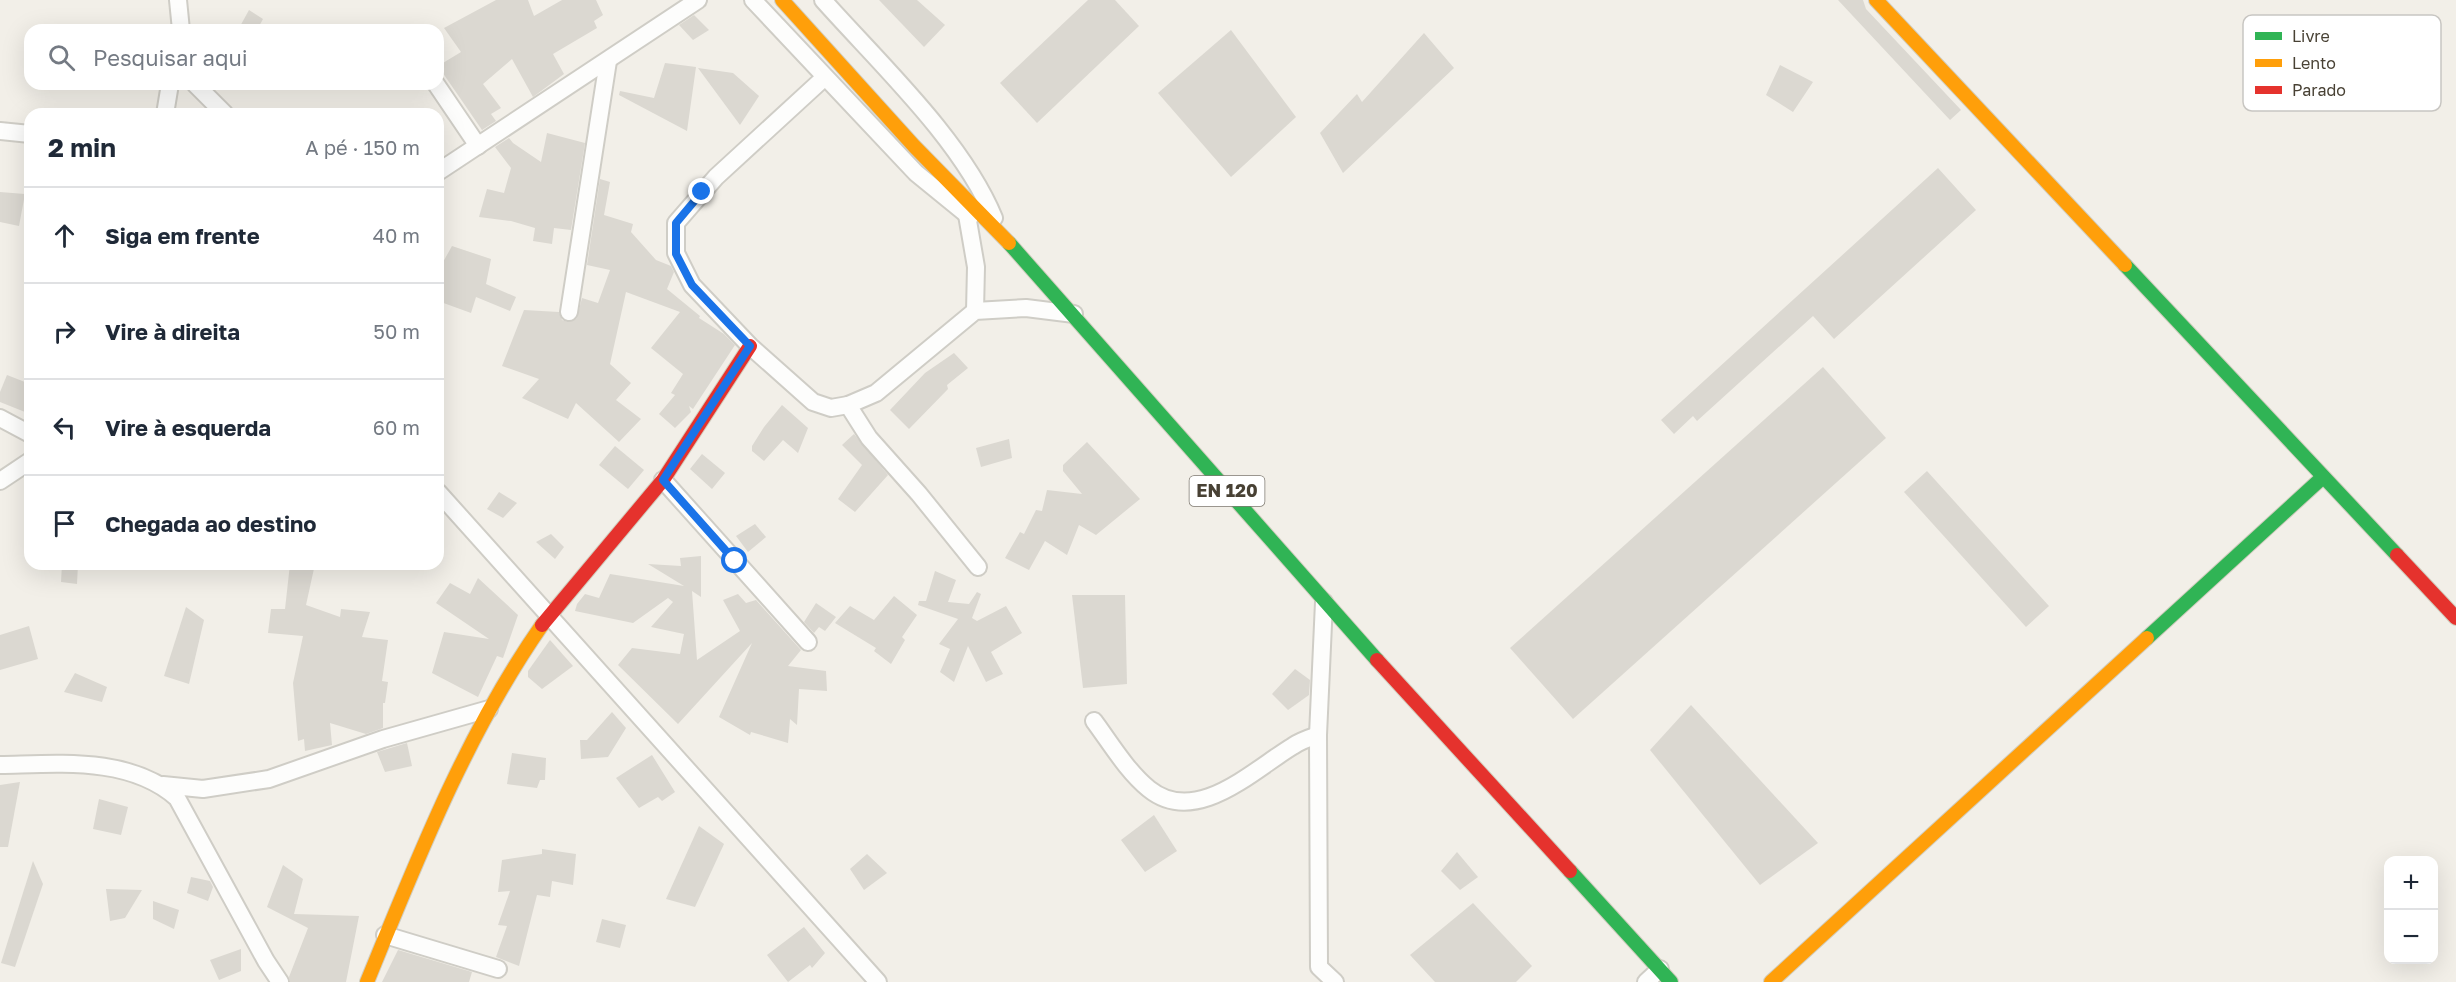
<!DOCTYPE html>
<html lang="pt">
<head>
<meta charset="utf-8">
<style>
  :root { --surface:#fff; --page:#f6f6f7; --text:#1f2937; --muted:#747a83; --line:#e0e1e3 }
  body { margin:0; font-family:"Golos Text",sans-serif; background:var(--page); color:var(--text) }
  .controls { position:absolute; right:18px; bottom:18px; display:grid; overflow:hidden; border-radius:12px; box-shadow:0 6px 24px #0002 }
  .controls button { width:54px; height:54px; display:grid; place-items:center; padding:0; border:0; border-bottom:2px solid var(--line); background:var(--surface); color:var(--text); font:30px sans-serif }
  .stop { position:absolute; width:18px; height:18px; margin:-14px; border:4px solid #1a73e8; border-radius:50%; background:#fff }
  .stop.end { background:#1a73e8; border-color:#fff; box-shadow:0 2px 6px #0008 }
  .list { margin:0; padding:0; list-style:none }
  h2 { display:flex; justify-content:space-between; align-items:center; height:78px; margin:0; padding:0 24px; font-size:26px }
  h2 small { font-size:20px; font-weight:400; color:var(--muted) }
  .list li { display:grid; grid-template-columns:39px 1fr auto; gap:18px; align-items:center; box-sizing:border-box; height:96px; padding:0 24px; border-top:2px solid var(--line) }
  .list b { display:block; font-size:22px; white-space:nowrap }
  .list em { font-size:20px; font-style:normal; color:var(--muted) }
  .icon { flex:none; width:33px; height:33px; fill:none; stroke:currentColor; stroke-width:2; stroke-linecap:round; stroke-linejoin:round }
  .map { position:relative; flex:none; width:2456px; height:982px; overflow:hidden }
  .search { position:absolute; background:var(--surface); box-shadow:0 6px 24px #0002; left:24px; top:24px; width:420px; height:66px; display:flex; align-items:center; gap:15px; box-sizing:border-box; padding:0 21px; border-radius:18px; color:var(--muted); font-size:22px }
  .panel { position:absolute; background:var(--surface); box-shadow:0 6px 24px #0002; left:24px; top:108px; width:420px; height:462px; border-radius:18px }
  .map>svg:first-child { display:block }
</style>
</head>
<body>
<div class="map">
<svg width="2456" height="982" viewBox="0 0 2456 982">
  <rect width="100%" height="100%" fill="#f2efe8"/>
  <!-- building -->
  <g fill="#dbd8d1">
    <path d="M496 0H528L534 16 562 0H596L603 15 594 21 597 28 553 54 564 74 533 97 512 59 483 84 501 108 491 114 496 121 482 130 438 66 461 52 444 28Z"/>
    <path d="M879 0H917L945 25 924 47Z"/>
    <path d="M1088 0H1115L1139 26 1037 123 1000 83Z"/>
    <path d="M1838 0H1863L1866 9 1961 110 1950 120Z"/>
    <path d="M249 10 263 19 257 30H238Z"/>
    <path d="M694 15 709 30 693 40 679 25Z"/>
    <path d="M1231 30 1296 117 1231 177 1158 93Z"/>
    <path d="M1424 33 1454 68 1343 173 1320 133 1357 94 1362 102Z"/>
    <path d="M665 63 696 67 687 131 619 95 620 91 654 98Z"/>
    <path d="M1780 65 1813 82 1793 112 1766 95Z"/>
    <path d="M698 68 733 73 759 96 740 125Z"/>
    <path d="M547 133 585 143 571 230 554 228 552 244 533 241 535 228 511 221 479 217 487 189 504 193 511 168 495 147 509 138 513 143 541 162Z"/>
    <path d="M1938 168 1976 210 1834 339 1813 316 1697 421 1693 416 1674 434 1661 420Z"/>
    <path d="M600 179 610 182 604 215 633 224 631 232 656 260 671 266 674 272 667 289 700 316 699 318 724 334 735 345 693 409 689 406 691 412 675 428 659 414 675 395 671 393 683 374 651 348 680 312 626 292 610 364 631 383 616 400 641 419 619 442 576 403 568 419 522 398 539 379 502 366 524 310 559 312 562 320 568 322 577 318 582 298 598 303 610 270 587 265Z"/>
    <path d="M0 192 25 194 19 226 0 222Z"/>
    <path d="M452 246 491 259 486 284 516 297 510 311 476 297 471 313 438 301V271Z"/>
    <path d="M954 353 968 368 947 385 948 389 909 429 890 410 925 373Z"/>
    <path d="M1823 367 1886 438 1573 719 1510 648Z"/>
    <path d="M7 375 30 384V414L0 402V392Z"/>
    <path d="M782 405 808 428 798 453 783 440 764 461 752 451V446L764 427Z"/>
    <path d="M854 434 888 475 855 512 838 499 862 465 842 445Z"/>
    <path d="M1009 439 1012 458 981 467 976 448Z"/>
    <path d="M1087 442 1140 499 1096 535 1079 525 1067 555 1045 541 1029 570 1005 558 1020 532 1024 534 1036 510 1042 511 1047 490 1082 494 1063 471V465Z"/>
    <path d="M615 446 644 470 628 489 599 465Z"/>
    <path d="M702 454 725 473 712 489 690 469Z"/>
    <path d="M1927 471 2049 606 2026 627 1904 492Z"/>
    <path d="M499 492 517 503 503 518 487 509Z"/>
    <path d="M755 524 766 537 748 552 736 536Z"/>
    <path d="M551 534 564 547 555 559 536 542Z"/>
    <path d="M701 556V597L692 591 697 660 740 631 723 600 738 594 746 603 756 600 801 650 788 666 826 671 827 691 799 689 797 725 790 719 788 743 751 732 750 735 719 717 752 643 678 724 618 665 632 648 680 654 684 634 651 627 673 602 668 598 633 623 575 611 577 604 585 594 599 598 610 574 684 586 648 564 681 566 680 558Z"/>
    <path d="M62 564H78L77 584 61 582Z"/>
    <path d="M290 564H315L306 605 340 617 341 609 370 612 362 637 388 640 382 681 388 682 385 703H383V728L366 734 330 723 332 745 305 751 304 739 298 741 293 683 303 636 268 633 271 609H285Z"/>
    <path d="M935 571 956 580 948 602 969 604 977 592 981 594 972 618 977 621 1006 606 1022 633 991 652 1003 674 986 682 968 646 954 682 940 672 950 649 939 644 958 619 918 605 919 601H926Z"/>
    <path d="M478 578 518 615 503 658 497 656 478 697 432 673 444 632 489 639 436 603 450 583 470 594Z"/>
    <path d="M1072 595H1125L1127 684 1083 688Z"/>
    <path d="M894 596 917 615 902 637 905 640 891 664 874 651 876 648 835 623 850 606 874 620Z"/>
    <path d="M816 603 836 617 825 631 819 627 814 633 804 622Z"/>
    <path d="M186 607 204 620 189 684 164 676Z"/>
    <path d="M29 626 38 659 0 670V635Z"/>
    <path d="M550 640 573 666 542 689 528 677V671Z"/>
    <path d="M1295 669 1310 680 1309 695 1288 710 1272 694Z"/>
    <path d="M75 673 107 687 102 702 64 692Z"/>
    <path d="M1691 705 1818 843 1760 885 1650 750Z"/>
    <path d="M612 712 626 728 608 757 581 759 580 740H587Z"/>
    <path d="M407 743 412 766 385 772 377 752Z"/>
    <path d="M512 753 546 758 545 780H540L537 788 507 784Z"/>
    <path d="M652 755 675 792 662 801 658 797 639 808 616 778Z"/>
    <path d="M20 782 8 847H0V785Z"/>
    <path d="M99 799 128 807 121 835 93 829Z"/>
    <path d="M1154 815 1177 851 1145 872 1121 840Z"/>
    <path d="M699 826 724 844 695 907 666 899Z"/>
    <path d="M542 849 576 854 573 885 552 881 550 897 537 895 519 966 496 957 507 926 498 925 510 891 498 892 502 860 542 854Z"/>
    <path d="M1457 852 1478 877 1460 890 1441 871Z"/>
    <path d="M867 854 887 873 864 890 850 869Z"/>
    <path d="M33 861 43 884 15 967 1 963Z"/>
    <path d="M283 865 303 879 294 914 359 916 346 982H290L289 977 308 928 267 907Z"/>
    <path d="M191 877 210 881 213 887 208 901 187 893Z"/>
    <path d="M106 889 142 890 125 918 110 921Z"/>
    <path d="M153 901 179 910 174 929 153 919Z"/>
    <path d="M1473 903 1532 966 1516 982H1435L1410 955Z"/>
    <path d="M602 919 626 925 620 948 596 942Z"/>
    <path d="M804 927 825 953 812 968 810 965 788 982 767 955Z"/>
    <path d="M241 949V971L219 980 210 960Z"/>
    <path d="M398 950 472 972 469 982H382Z"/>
  </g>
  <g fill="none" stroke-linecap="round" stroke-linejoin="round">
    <defs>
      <g id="street">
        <path d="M178 0 181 30"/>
        <path d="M753 0 916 173 970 217"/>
        <path d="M823 0C879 63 962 140 994 218"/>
        <path d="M825 77 716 177 676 223V253L692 285 750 346 813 402 831 408 848 405 876 393 975 311 1026 308 1074 314"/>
        <path d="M195 84 225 114"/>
        <path d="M436 84 478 146"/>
        <path d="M165 114 170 84"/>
        <path d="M0 131 30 134"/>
        <path d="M438 172 698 0"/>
        <path d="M967 215 976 267 975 311"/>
        <path d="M569 312 608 61"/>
        <path d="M848 405 869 438 919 494 978 567"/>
        <path d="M0 418 30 434"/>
        <path d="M663 480 808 642"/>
        <path d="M0 481 30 461"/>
        <path d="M438 492 878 982"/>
        <path d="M1324 602 1318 735 1319 967 1335 982"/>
        <path d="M1094 721C1111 744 1127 771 1149 789 1196 827 1253 770 1293 746 1300 741 1309 738 1318 735"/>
        <path d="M0 765C58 764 130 756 177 798L266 961 280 982"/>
        <path d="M163 785 203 789 269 779 383 739 489 709"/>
        <path d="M385 935 498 969"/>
        <path d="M1646 982 1660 969"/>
      </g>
      <g id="fast">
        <path d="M1009 243 1377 660"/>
        <path d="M2125 265 2397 555"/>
        <path d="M2147 638 2323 477"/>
        <path d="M1570 871 1671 982"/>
      </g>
      <g id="slow">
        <path d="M782 0 914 146 1009 243"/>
        <path d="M1876 0 2125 265"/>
        <path d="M367 982C417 860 466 734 542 625"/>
        <path d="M1771 982 2147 638"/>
      </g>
      <g id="jam">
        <path d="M2397 555 2456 618"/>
        <path d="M542 625 663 480 750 346"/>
        <path d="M1377 660 1570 871"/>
      </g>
    </defs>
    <!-- street casing -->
    <use href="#street" stroke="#cfcdc6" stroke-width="20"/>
    <!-- fast casing -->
    <use href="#fast" stroke="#d1cdbe" stroke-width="16"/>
    <!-- slow casing -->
    <use href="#slow" stroke="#d1cdbe" stroke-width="16"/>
    <!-- jam casing -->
    <use href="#jam" stroke="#d1cdbe" stroke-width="16"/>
    <!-- street -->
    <use href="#street" stroke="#fdfdfc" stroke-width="16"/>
    <!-- fast -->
    <use href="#fast" stroke="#30b455" stroke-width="14"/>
    <!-- slow -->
    <use href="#slow" stroke="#ff9f0a" stroke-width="14"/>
    <!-- jam -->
    <use href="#jam" stroke="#e5322d" stroke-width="14"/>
  </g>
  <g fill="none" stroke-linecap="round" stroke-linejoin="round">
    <!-- route -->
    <path stroke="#1a73e8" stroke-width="8" d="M702 192 676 223V254L692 285 750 346 663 480 735 561"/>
  </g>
  <g text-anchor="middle" stroke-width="6" stroke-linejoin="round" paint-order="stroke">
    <!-- shield labels -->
    <rect fill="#fff" stroke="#7f7a71" stroke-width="1.5" x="1189.5" y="476" width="75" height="30" rx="4.5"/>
    <g font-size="18" font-weight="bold" fill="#484134">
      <text x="1227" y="497">EN 120</text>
    </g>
  </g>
  <!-- legend -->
  <rect x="2243" y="15" width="198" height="96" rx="9" fill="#fff" stroke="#c8c6c2" stroke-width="1.5"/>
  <rect x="2255" y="32" width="27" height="8" fill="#30b455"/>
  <rect x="2255" y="59" width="27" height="8" fill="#ff9f0a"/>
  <rect x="2255" y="86" width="27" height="8" fill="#e5322d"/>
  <g font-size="16" fill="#484134">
    <text x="2292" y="42">Livre</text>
    <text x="2292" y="69">Lento</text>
    <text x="2292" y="96">Parado</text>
  </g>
</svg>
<div class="controls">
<button>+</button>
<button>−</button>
</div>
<div class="stop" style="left:735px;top:561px"></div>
<div class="stop end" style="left:702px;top:192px"></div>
<div class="search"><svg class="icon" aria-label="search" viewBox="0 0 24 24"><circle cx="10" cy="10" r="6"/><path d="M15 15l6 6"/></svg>Pesquisar aqui</div>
<section class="panel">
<h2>2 min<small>A pé · 150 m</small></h2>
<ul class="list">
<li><svg class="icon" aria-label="ahead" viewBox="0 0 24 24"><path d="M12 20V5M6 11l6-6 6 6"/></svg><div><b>Siga em frente</b></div><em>40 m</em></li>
<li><svg class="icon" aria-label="right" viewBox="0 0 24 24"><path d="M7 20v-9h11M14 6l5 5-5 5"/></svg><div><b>Vire à direita</b></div><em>50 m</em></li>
<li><svg class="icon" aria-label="left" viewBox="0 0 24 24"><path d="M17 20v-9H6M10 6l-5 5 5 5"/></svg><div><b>Vire à esquerda</b></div><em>60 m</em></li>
<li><svg class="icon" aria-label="arrive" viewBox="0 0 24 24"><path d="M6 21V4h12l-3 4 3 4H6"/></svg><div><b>Chegada ao destino</b></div></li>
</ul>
</section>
</div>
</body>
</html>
